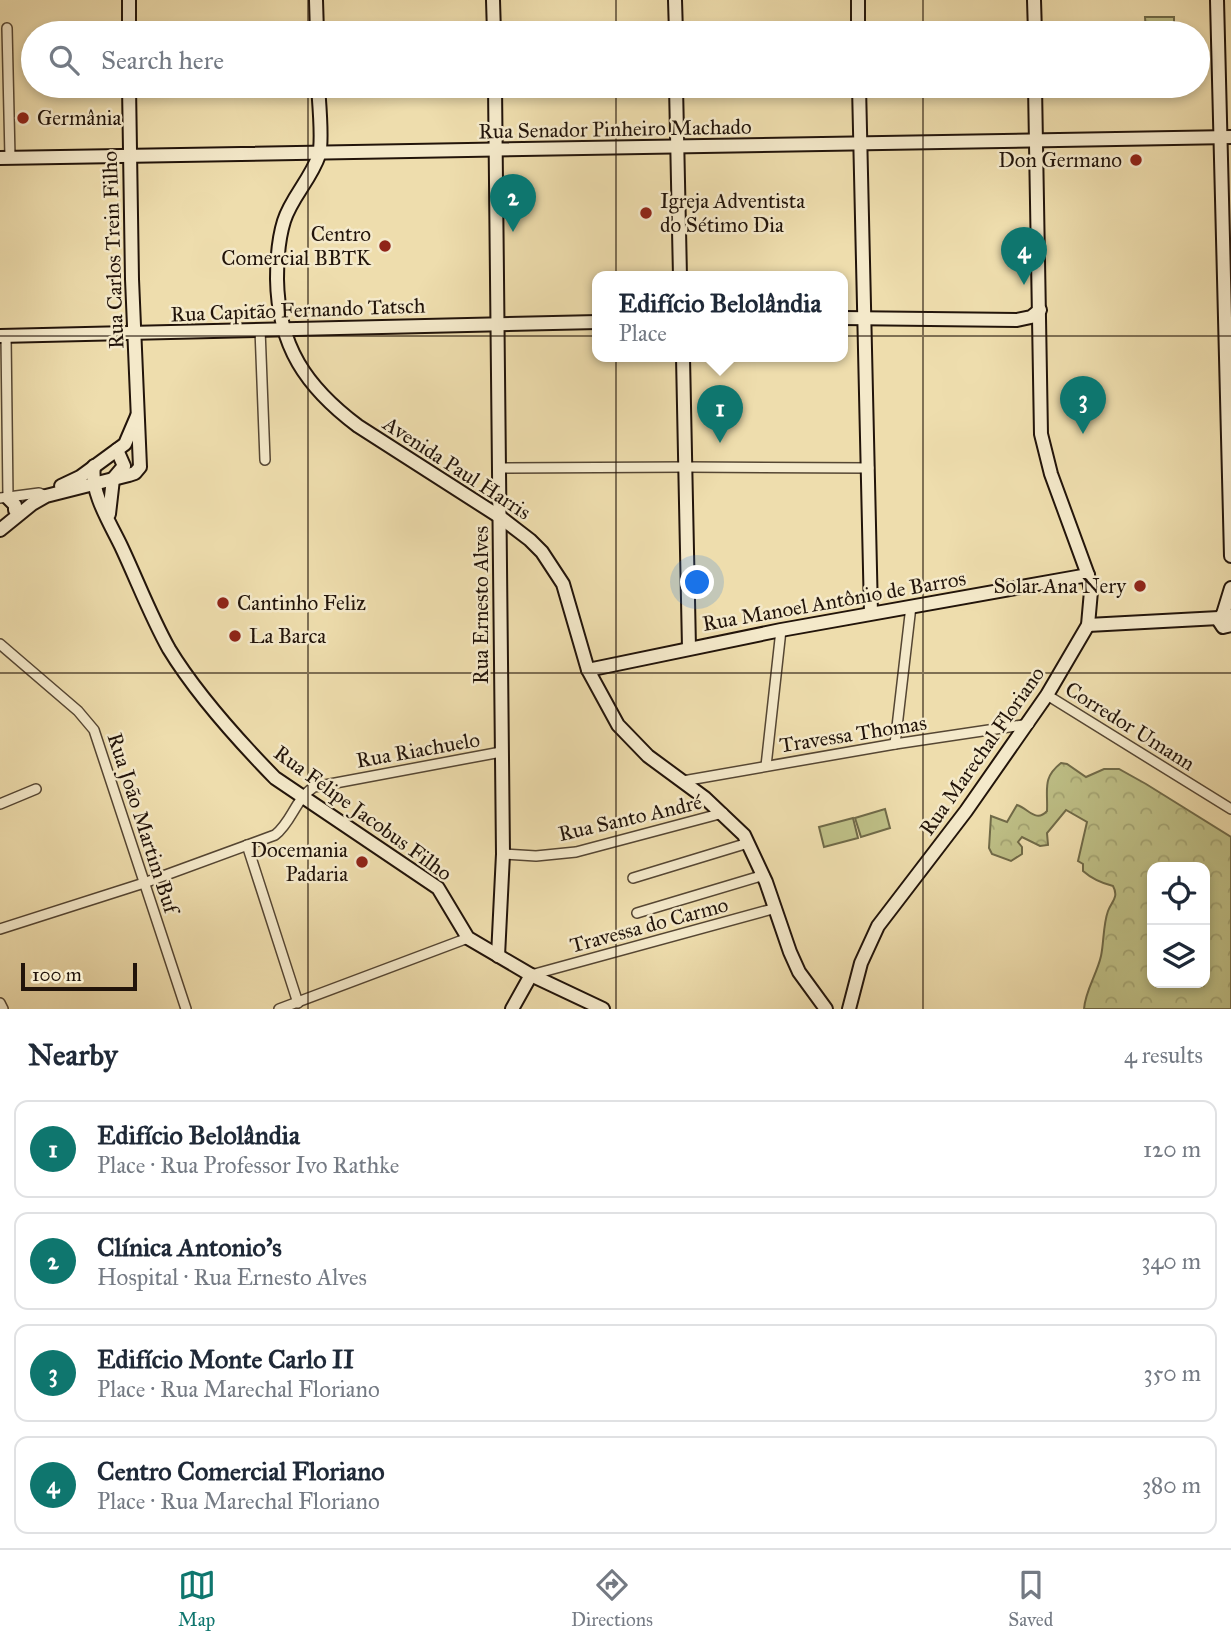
<!DOCTYPE html>
<html lang="en">
<head>
<meta charset="utf-8">
<style>
  :root { --surface:#fff; --page:#f2f2f3; --text:#1f2937; --muted:#747a83; --line:#e0e1e3; --accent:#0f766e }
  body { margin:0; font-family:"IM FELL Great Primer",serif; background:var(--page); color:var(--text) }
  .controls { position:absolute; right:21px; bottom:21px; display:grid; overflow:hidden; border-radius:14px; box-shadow:0 4px 10px #0003 }
  .controls button { width:63px; height:63px; display:grid; place-items:center; padding:0; border:0; border-bottom:2px solid var(--line); background:var(--surface); color:var(--text); font:35px sans-serif }
  .scale { position:absolute; left:21px; bottom:18px; width:116px; box-sizing:border-box; padding-left:7px; border:4px solid #22140a; border-top:0; font-size:19px; line-height:24px; white-space:nowrap; color:#22140a; -webkit-text-stroke:5px #f4e9ca; paint-order:stroke }
  .you { position:absolute; left:698px; top:583px; width:24px; height:24px; margin:-18px; border:5px solid #fff; border-radius:50%; background:#1a73e8; box-shadow:0 0 0 10px #1a73e833 }
  .badge { display:grid; place-items:center; width:46px; height:46px; border-radius:50%; background:var(--accent); color:#fff; font-size:23px; font-weight:700 }
  .pin { position:absolute; translate:-50% -58px; filter:drop-shadow(0 2px 4px #0008) }
  .pin::after { content:''; position:absolute; top:37px; width:24px; height:21px; background:inherit; clip-path:polygon(0 0,100% 0,50% 100%) }
  .popup { position:absolute; left:592px; top:271px; width:256px; height:91px; box-sizing:border-box; display:grid; place-content:center; border-radius:14px; background:var(--surface); filter:drop-shadow(0 2px 5px #0005); font-size:23px; white-space:nowrap; color:var(--muted) }
  .popup b { font-size:26px; color:var(--text) }
  .popup::after { content:''; position:absolute; left:50%; top:100%; margin-left:-14px; border:14px solid transparent; border-top-color:var(--surface) }
  .list { margin:0; padding:0; list-style:none }
  h2 { display:flex; justify-content:space-between; align-items:center; height:91px; margin:0; padding:0 28px; font-size:30px }
  h2 small { font-size:23px; font-weight:400; color:var(--muted) }
  .list li { display:grid; grid-template-columns:46px 1fr auto; gap:21px; align-items:center; box-sizing:border-box; height:98px; margin:0 14px 14px; padding:0 14px; border:2px solid var(--line); border-radius:14px }
  .list b { display:block; font-size:26px; white-space:nowrap }
  .list p { margin:0; font-size:23px; white-space:nowrap; color:var(--muted) }
  .list em { font-size:23px; font-style:normal; color:var(--muted) }
  .icon { flex:none; width:38px; height:38px; fill:none; stroke:currentColor; stroke-width:2; stroke-linecap:round; stroke-linejoin:round }
  .map { position:relative; flex:none; width:1231px; height:1009px; overflow:hidden }
  .search { position:absolute; background:var(--surface); box-shadow:0 4px 10px #0003; left:21px; right:21px; top:21px; height:77px; display:flex; align-items:center; gap:18px; box-sizing:border-box; padding:0 24px; border-radius:38px; color:var(--muted); font-size:26px }
  .sheet { height:539px; background:var(--surface) }
  nav { display:flex; justify-content:space-around; align-items:center; box-sizing:border-box; height:98px; border-top:2px solid var(--line); background:var(--surface); font-size:19px; color:var(--muted) }
  nav a { display:grid; justify-items:center; gap:4px }
  nav .on { color:var(--accent) }
  .map>svg:first-child { display:block }
</style>
</head>
<body>
<div class="map">
<svg width="1231" height="1009" viewBox="0 0 1231 1009">
  <defs>
    <pattern id="forest-crowns" width="20" height="18" patternUnits="userSpaceOnUse" patternTransform="scale(1.75)"><rect width="20" height="18" fill="#bebf86"/><path d="M2 6a3 3 0 1 1 6 0M12 15a3 3 0 1 1 6 0" fill="none" stroke="#a3a372"/></pattern>
  </defs>
  <rect width="100%" height="100%" fill="#eeddad"/>
  <filter id="stains"><feTurbulence type="fractalNoise" baseFrequency=".00286" numOctaves="4"/><feColorMatrix values="0 0 0 0 .2 0 0 0 0 .09 0 0 0 0 .02 0 0 0 .5 -.17"/></filter>
  <radialGradient id="worn" r=".72"><stop offset=".6" stop-color="#630" stop-opacity="0"/><stop offset="1" stop-color="#630" stop-opacity=".3"/></radialGradient>
  <!-- forest -->
  <g fill="url(#forest-crowns)" stroke="#706a48" stroke-width="2" fill-rule="evenodd">
    <path d="M1145 17H1174V33H1146Z"/>
    <path d="M1061 763 1067 764 1086 777 1104 769H1119L1146 784 1231 837V1009H1084C1085 991 1097 974 1101 956 1104 942 1103 925 1108 911 1112 901 1119 897 1113 886 1101 883 1092 879 1083 871V864L1078 861 1087 822 1066 810 1047 833 1048 845 1040 846 1022 837 1018 842 1022 847V854L1011 861 992 854 989 848 991 816 1007 822 1017 805C1029 809 1036 823 1047 811 1048 789 1042 778 1061 763ZM1205 867V983H1152V867Z"/>
  </g>
  <!-- pitch -->
  <g fill="#bebf86" stroke="#706a48" stroke-width="2">
    <path d="M885 809 890 828 861 837 855 818Z"/>
    <path d="M853 818 858 838 824 847 819 827Z"/>
  </g>
  <g fill="none" stroke-linecap="round" stroke-linejoin="round">
    <defs>
      <g id="street">
        <path d="M7 28 10 157"/>
        <path d="M260 329 265 460"/>
        <path d="M6 336 8 498"/>
        <path d="M499 468 686 467 869 468"/>
        <path d="M0 498 39 493 46 496"/>
        <path d="M0 644 78 711 94 730 186 1009"/>
        <path d="M1047 695 1231 809"/>
        <path d="M895 744 911 606"/>
        <path d="M766 766 781 630"/>
        <path d="M683 781 895 744 1029 724"/>
        <path d="M0 804 36 789"/>
        <path d="M247 845 298 1003"/>
        <path d="M503 854 536 856 576 852 723 813"/>
        <path d="M633 878 748 843"/>
        <path d="M637 913 764 875"/>
        <path d="M0 929 144 883 275 835C292 822 295 799 314 787L501 752"/>
        <path d="M531 975 776 908"/>
        <path d="M0 1003 3 1009"/>
        <path d="M279 1009 468 938"/>
      </g>
      <g id="secondary">
        <path d="M316 0 317 33"/>
        <path d="M493 0 494 33"/>
        <path d="M675 0 676 33"/>
        <path d="M858 0V33"/>
        <path d="M1034 0 1035 33"/>
        <path d="M1217 0 1231 556"/>
        <path d="M129 33V0"/>
        <path d="M318 86C319 102 323 141 319 155 311 179 291 198 284 221 278 240 277 259 277 279 278 346 306 387 358 426L500 517 530 540 542 552 563 584 588 670 618 725 648 756 705 798 744 835 766 882 790 952 799 972 826 1009"/>
        <path d="M495 86 503 854 498 956"/>
        <path d="M676 86 680 277"/>
        <path d="M859 86 871 613"/>
        <path d="M0 158 1231 137"/>
        <path d="M842 318 1017 320 1031 317 1040 310"/>
        <path d="M0 336C199 333 398 325 598 322"/>
        <path d="M683 357 689 648"/>
        <path d="M94 466C90 492 110 523 121 546 137 580 151 617 169 649 197 695 237 739 275 778L438 888 468 938 531 975 603 1009"/>
        <path d="M61 486 80 477 125 444 137 416"/>
        <path d="M8 498 15 505V510"/>
        <path d="M109 514 113 479 124 466 117 450"/>
        <path d="M0 530 32 504 46 496 129 475 135 473 140 467 132 279 129 86"/>
        <path d="M1223 614 1231 588"/>
        <path d="M1231 616 1223 614 1219 621 1223 627 1231 625"/>
        <path d="M1088 625 1219 618"/>
        <path d="M588 670 781 630 1088 575"/>
        <path d="M512 1009 531 975"/>
        <path d="M849 1009 861 963 878 926 966 811 1047 695 1088 625 1091 591 1088 575 1051 474 1041 434 1035 86"/>
      </g>
    </defs>
    <!-- street casing -->
    <use href="#street" stroke="#554633" stroke-width="12"/>
    <!-- secondary casing -->
    <use href="#secondary" stroke="#22140a" stroke-width="16"/>
    <!-- street -->
    <use href="#street" stroke="#f4e9ca" stroke-width="9"/>
    <!-- secondary -->
    <use href="#secondary" stroke="#f4e9ca" stroke-width="12"/>
  </g>
  <!-- grid -->
  <path fill="none" stroke="#22140a" stroke-width="2" stroke-opacity="0.55" d="M308 0V33M616 0V33M923 0V33M308 86V1009M616 86V1009M923 86V1009M0 336H1231M0 673H1231"/>
  <!-- markers -->
  <g fill="#8f2418" stroke="#f4e9ca" stroke-width="2.5">
    <circle cx="23" cy="118" r="7"/>
    <circle cx="1136" cy="160" r="7"/>
    <circle cx="646" cy="213" r="7"/>
    <circle cx="385" cy="246" r="7"/>
    <circle cx="1140" cy="586" r="7"/>
    <circle cx="223" cy="603" r="7"/>
    <circle cx="235" cy="636" r="7"/>
    <circle cx="362" cy="862" r="7"/>
  </g>
  <g text-anchor="middle" stroke-width="5" stroke-linejoin="round" paint-order="stroke">
    <!-- poi labels -->
    <g font-size="21" fill="#22140a" stroke="#f4e9ca" text-anchor="start">
      <text x="37" y="125">Germânia</text>
      <text x="1122" y="167" text-anchor="end">Don Germano</text>
      <text x="660" y="208">Igreja Adventista<tspan x="660" dy="24">do Sétimo Dia</tspan></text>
      <text x="371" y="241" text-anchor="end">Centro<tspan x="371" dy="24">Comercial BBTK</tspan></text>
      <text x="1126" y="593" text-anchor="end">Solar Ana Nery</text>
      <text x="237" y="610">Cantinho Feliz</text>
      <text x="249" y="643">La Barca</text>
      <text x="348" y="857" text-anchor="end">Docemania<tspan x="348" dy="24">Padaria</tspan></text>
    </g>
    <!-- street labels -->
    <g font-size="21" fill="#22140a" stroke="#f4e9ca">
      <text transform="translate(615 129) rotate(-1)" y="7">Rua Senador Pinheiro Machado</text>
      <text transform="translate(113 250) rotate(-92)" y="7">Rua Carlos Trein Filho</text>
      <text transform="translate(298 310) rotate(-2)" y="7">Rua Capitão Fernando Tatsch</text>
      <text transform="translate(457 468) rotate(33)" y="7">Avenida Paul Harris</text>
      <text transform="translate(834 601) rotate(-10)" y="7">Rua Manoel Antônio de Barros</text>
      <text transform="translate(481 605) rotate(-90)" y="7">Rua Ernesto Alves</text>
      <text transform="translate(1130 726) rotate(32)" y="7">Corredor Umann</text>
      <text transform="translate(853 734) rotate(-9)" y="7">Travessa Thomas</text>
      <text transform="translate(418 750) rotate(-10)" y="7">Rua Riachuelo</text>
      <text transform="translate(982 751) rotate(-55)" y="7">Rua Marechal Floriano</text>
      <text transform="translate(363 813) rotate(36)" y="7">Rua Felipe Jacobus Filho</text>
      <text transform="translate(630 818) rotate(-13)" y="7">Rua Santo André</text>
      <text transform="translate(143 823) rotate(72)" y="7">Rua João Martim Buf</text>
      <text transform="translate(649 925) rotate(-15)" y="7">Travessa do Carmo</text>
    </g>
  </g>
  <rect width="100%" height="100%" filter="url(#stains)"/>
  <rect width="100%" height="100%" fill="url(#worn)"/>
</svg>
<div class="controls">
<button><svg class="icon" aria-label="locate" viewBox="0 0 24 24"><circle cx="12" cy="12" r="6"/><path d="M12 2v4M12 18v4M2 12h4M18 12h4"/></svg></button>
<button><svg class="icon" aria-label="layers" viewBox="0 0 24 24"><path d="M12 4l9 5-9 5-9-5zM3 14l9 5 9-5"/></svg></button>
</div>
<div class="scale">100 m</div>
<div class="you"></div>
<div class="pin badge" style="left:720px;top:443px">1</div>
<div class="popup"><b>Edifício Belolândia</b>Place</div>
<div class="pin badge" style="left:513px;top:232px">2</div>
<div class="pin badge" style="left:1083px;top:434px">3</div>
<div class="pin badge" style="left:1024px;top:285px">4</div>
<div class="search"><svg class="icon" aria-label="search" viewBox="0 0 24 24"><circle cx="10" cy="10" r="6"/><path d="M15 15l6 6"/></svg>Search here</div>
</div>
<section class="sheet">
<h2>Nearby<small>4 results</small></h2>
<ul class="list">
<li><span class="badge">1</span><div><b>Edifício Belolândia</b><p>Place · Rua Professor Ivo Rathke</p></div><em>120 m</em></li>
<li><span class="badge">2</span><div><b>Clínica Antonio's</b><p>Hospital · Rua Ernesto Alves</p></div><em>340 m</em></li>
<li><span class="badge">3</span><div><b>Edifício Monte Carlo II</b><p>Place · Rua Marechal Floriano</p></div><em>350 m</em></li>
<li><span class="badge">4</span><div><b>Centro Comercial Floriano</b><p>Place · Rua Marechal Floriano</p></div><em>380 m</em></li>
</ul>
</section>
<nav>
<a class="on"><svg class="icon" aria-label="map" viewBox="0 0 24 24"><path d="M3 6l6-2 6 2 6-2v14l-6 2-6-2-6 2zM9 4v14M15 6v14"/></svg>Map</a>
<a><svg class="icon" aria-label="directions" viewBox="0 0 24 24"><path d="M12 3l9 9-9 9-9-9zM9 14v-3h6M13 9l2 2-2 2"/></svg>Directions</a>
<a><svg class="icon" aria-label="saved" viewBox="0 0 24 24"><path d="M7 4h10v16l-5-4-5 4z"/></svg>Saved</a>
</nav>
</body>
</html>
